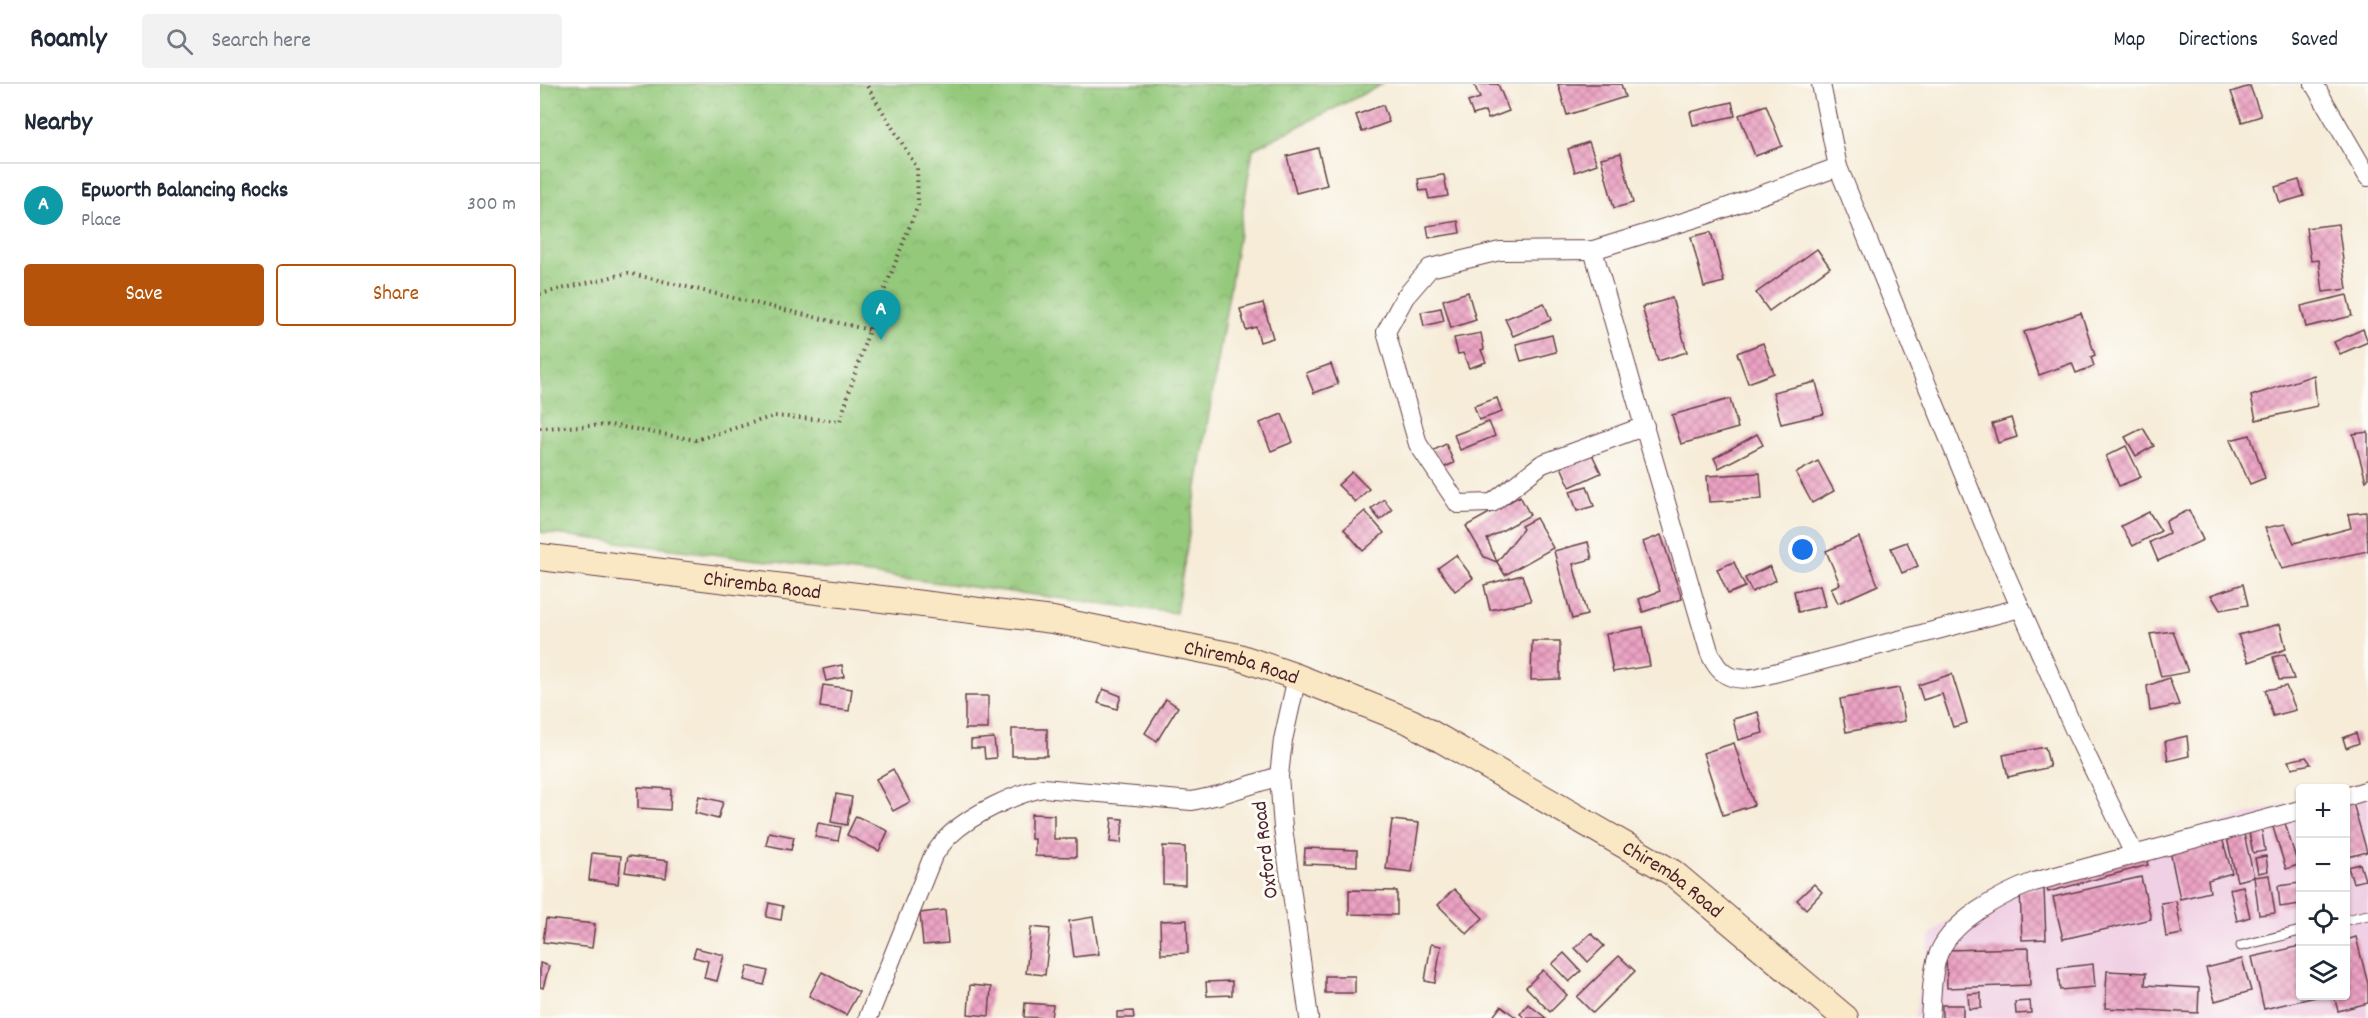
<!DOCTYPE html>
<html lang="en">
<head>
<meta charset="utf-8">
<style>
  :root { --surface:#fff; --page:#f2f2f3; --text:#1f2937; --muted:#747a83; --line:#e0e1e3; --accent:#b45309 }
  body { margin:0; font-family:Dekko,sans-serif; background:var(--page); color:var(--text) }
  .controls { position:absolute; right:18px; bottom:18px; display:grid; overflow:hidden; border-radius:6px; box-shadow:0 2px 4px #0004 }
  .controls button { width:54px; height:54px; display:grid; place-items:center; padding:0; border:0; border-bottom:2px solid var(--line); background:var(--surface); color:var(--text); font:30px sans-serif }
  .you { position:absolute; left:1263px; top:466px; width:21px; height:21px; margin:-15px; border:4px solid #fff; border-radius:50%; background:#1a73e8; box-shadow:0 0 0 9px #1a73e833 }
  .badge { display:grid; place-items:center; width:39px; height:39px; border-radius:50%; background:var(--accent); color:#fff; font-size:20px; font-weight:700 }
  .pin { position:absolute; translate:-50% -50px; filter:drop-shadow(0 2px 3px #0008) }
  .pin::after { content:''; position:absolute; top:32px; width:21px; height:18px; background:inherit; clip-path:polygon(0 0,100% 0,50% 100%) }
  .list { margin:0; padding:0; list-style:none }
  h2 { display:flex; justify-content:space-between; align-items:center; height:78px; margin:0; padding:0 24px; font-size:26px }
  h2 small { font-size:20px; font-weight:400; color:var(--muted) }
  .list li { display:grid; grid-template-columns:39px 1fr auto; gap:18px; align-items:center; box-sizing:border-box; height:84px; padding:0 24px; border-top:2px solid var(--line) }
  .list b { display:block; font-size:22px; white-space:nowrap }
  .list p { margin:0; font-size:20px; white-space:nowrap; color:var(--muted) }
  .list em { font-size:20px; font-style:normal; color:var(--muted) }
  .actions { display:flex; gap:12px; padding:18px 24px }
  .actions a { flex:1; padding:14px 0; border:2px solid var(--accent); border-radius:6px; text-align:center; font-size:21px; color:var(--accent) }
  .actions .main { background:var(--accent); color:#fff }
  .icon { flex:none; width:33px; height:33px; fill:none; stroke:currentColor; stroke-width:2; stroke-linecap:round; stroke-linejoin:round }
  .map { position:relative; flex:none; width:1828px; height:934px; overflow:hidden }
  header { display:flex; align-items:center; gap:36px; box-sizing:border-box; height:84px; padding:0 30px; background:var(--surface); border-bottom:2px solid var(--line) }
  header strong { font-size:28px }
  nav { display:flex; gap:33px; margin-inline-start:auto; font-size:21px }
  .search { width:420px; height:54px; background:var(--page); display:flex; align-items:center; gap:15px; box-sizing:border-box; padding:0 21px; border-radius:6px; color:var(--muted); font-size:22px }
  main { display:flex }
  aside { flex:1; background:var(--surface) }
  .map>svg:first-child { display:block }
</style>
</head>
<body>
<header>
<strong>Roamly</strong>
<div class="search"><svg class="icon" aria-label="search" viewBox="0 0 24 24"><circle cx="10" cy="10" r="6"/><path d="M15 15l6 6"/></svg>Search here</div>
<nav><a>Map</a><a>Directions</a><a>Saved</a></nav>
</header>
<main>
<aside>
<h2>Nearby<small></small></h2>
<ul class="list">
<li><span class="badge" style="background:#0f9aa8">A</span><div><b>Epworth Balancing Rocks</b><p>Place</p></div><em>300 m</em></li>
</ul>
<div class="actions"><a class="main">Save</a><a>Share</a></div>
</aside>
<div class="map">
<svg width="1828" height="934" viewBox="0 0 1828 934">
  <defs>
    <pattern id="park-crowns" width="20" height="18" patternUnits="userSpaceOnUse" patternTransform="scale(1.5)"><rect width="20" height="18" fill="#94c97b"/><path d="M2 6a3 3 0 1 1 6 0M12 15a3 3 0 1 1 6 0" fill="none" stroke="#81ac6a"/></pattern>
    <pattern id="building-cross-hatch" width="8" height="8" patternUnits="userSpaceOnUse" patternTransform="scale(1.5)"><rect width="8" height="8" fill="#eca2c3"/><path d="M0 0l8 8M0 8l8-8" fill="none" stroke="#c1839f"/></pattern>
  </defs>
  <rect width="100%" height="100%" fill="#fdfcf7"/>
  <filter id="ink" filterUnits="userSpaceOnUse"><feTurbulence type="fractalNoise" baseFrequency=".0167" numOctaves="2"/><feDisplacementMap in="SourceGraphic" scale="12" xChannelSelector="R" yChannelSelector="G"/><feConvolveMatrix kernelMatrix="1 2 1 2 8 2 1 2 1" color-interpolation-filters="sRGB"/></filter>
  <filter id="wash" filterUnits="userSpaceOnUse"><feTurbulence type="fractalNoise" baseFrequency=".008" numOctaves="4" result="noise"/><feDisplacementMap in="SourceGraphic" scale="24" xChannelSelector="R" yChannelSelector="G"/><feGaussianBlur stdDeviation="1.35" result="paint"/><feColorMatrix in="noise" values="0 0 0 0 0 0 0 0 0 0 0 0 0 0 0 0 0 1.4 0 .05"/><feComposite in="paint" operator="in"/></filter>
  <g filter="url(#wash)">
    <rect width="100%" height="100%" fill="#f6ecd8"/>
    <!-- built -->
    <path fill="#f0d0e4" d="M1828 697V934H1374L1391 850 1455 801 1760 716V912H1806V704H1800Z"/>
    <!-- park -->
    <path fill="url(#park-crowns)" stroke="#6f7453" stroke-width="1.5" d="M0 0H843L713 65 636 529 0 448Z"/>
    <g id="blocks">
      <!-- building -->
      <g fill="url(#building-cross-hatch)">
        <path d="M934 0H958L969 27 948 35 945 27 933 31 928 18 940 14Z"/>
        <path d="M1018 0H1081L1085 13 1027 31Z"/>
        <path d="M1710 2 1721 32 1702 38 1691 8Z"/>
        <path d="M1192 18 1195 32 1153 41 1150 28Z"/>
        <path d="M843 21 849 38 822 48 816 31Z"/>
        <path d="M1226 21 1242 62 1215 72 1199 31Z"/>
        <path d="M1049 58 1057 80 1035 88 1028 65Z"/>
        <path d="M778 64 787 101 756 109 747 72Z"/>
        <path d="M1081 69 1093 119 1074 124 1061 74Z"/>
        <path d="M902 91H904L908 112 889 115 887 106 880 107 878 95Z"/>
        <path d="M1759 96 1764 112 1740 119 1735 103Z"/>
        <path d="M918 137 920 149 889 154 887 142Z"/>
        <path d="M1798 140 1807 205 1783 208 1779 176 1771 177 1766 144Z"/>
        <path d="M1171 148 1184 198 1164 203 1151 153Z"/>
        <path d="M1277 165 1290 183 1229 227 1216 209Z"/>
        <path d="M928 208 936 236 911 244 903 216Z"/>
        <path d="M1807 211 1812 232 1766 243 1761 222Z"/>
        <path d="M1132 214 1147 268 1118 277 1102 223Z"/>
        <path d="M723 219 733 254 720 258 716 243 706 246 700 225Z"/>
        <path d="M1004 219 1011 236 973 252 965 235Z"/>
        <path d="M901 224 904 237 884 242 881 228Z"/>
        <path d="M1541 229 1555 271 1551 273 1554 282 1536 289 1532 279 1499 291 1484 248Z"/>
        <path d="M1823 245 1828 258 1800 270 1794 258Z"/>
        <path d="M941 249 944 265 941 266 946 278 929 284 923 269 918 270 914 254Z"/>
        <path d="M1012 251 1016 268 981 277 976 260Z"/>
        <path d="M1223 259 1234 289 1208 299 1197 269Z"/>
        <path d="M791 280 798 300 774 309 766 289Z"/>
        <path d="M1774 291 1777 322 1716 336 1711 312Z"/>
        <path d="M1276 298 1284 330 1241 340 1233 308Z"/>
        <path d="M957 314 962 328 939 336 934 322Z"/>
        <path d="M1190 315 1198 344 1141 360 1132 331Z"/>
        <path d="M742 330 753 358 731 367 720 339Z"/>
        <path d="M1471 334 1477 353 1458 359 1452 340Z"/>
        <path d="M949 338 955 352 920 366 914 351Z"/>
        <path d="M1603 344 1614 362 1596 372 1585 353Z"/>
        <path d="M1828 348V395L1826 397 1813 350Z"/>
        <path d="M1217 350 1223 361 1179 384 1174 374Z"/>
        <path d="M1710 351 1725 394 1710 400 1690 356Z"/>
        <path d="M906 360 914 379 900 385 892 367Z"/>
        <path d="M1586 362 1601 393 1579 402 1566 372Z"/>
        <path d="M1049 364 1061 389 1030 403 1019 378Z"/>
        <path d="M1278 377 1294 407 1272 419 1256 389Z"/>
        <path d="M812 388 829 405 815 418 798 401Z"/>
        <path d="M1220 389 1222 415 1169 418 1167 392Z"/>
        <path d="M1047 402 1054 422 1037 427 1030 407Z"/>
        <path d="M980 412 990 431 947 455 957 478 983 445 981 442 996 434 1013 464 965 491 957 478 944 473 926 442Z"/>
        <path d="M844 415 852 426 840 436 831 425Z"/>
        <path d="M1649 426 1663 456 1618 477 1610 458 1629 449 1626 437Z"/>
        <path d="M825 427 844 449 823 467 804 445Z"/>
        <path d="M1609 428 1621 447 1593 462 1581 442Z"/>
        <path d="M1826 428 1828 467 1742 485 1725 444 1745 440 1754 459 1811 444 1808 430Z"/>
        <path d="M1121 451 1142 515 1103 528 1099 515 1120 507 1103 458Z"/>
        <path d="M1319 453 1338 501 1298 519 1291 504 1300 500 1286 467Z"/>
        <path d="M1048 458 1052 475 1033 480 1047 531 1032 535 1014 467Z"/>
        <path d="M1367 458 1378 482 1362 489 1351 464Z"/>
        <path d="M916 471 933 494 915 507 898 484Z"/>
        <path d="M1194 478 1205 503 1188 510 1177 485Z"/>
        <path d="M1230 482 1236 496 1212 508 1205 494Z"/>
        <path d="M982 491 991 517 950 526 944 501Z"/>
        <path d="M1703 500 1708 521 1680 526 1671 511Z"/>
        <path d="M1280 501 1285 522 1258 528 1254 507Z"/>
        <path d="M1740 540 1746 565 1709 578 1698 551Z"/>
        <path d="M1103 543 1110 582 1073 588 1066 550Z"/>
        <path d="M1633 547 1648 588 1621 593 1610 550Z"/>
        <path d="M992 557H1020V595L991 596Z"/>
        <path d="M1745 570 1754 595 1739 596 1733 573Z"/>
        <path d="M302 581 304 593 286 597 283 585Z"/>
        <path d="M1412 590 1427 639 1413 643 1402 610 1383 616 1378 601Z"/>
        <path d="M1629 594 1639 621 1610 627 1607 602Z"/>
        <path d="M283 601 312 605 309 627 280 623Z"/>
        <path d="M1746 602 1756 626 1733 632 1725 606Z"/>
        <path d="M1359 604 1365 637 1306 648 1300 615Z"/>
        <path d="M563 605 581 612 577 625 558 619Z"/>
        <rect x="425" y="612" width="23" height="33"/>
        <path d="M626 615 638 623 617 657 605 649Z"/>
        <path d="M1218 628 1223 649 1198 656 1193 635Z"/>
        <rect x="472" y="645" width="35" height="27"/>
        <path d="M1816 649 1819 659 1806 664 1803 654Z"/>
        <path d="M1647 652 1649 672 1628 677 1625 657Z"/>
        <path d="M454 654 456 674 445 675 444 664H431V656Z"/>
        <path d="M1194 659 1214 721 1183 731 1163 669Z"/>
        <path d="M1505 663 1510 683 1468 693 1463 671Z"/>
        <path d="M1766 673 1771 680 1752 684 1748 677Z"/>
        <path d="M353 685 370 718 353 727 336 695Z"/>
        <path d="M98 703 131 705 130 726 98 724Z"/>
        <path d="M296 710 312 713 307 741 291 738Z"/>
        <path d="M159 712 183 718 178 735 155 729Z"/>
        <path d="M1813 719 1827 768 1808 773 1806 765V721Z"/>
        <path d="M491 730 514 731V755H536V773L495 772V755H491Z"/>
        <path d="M316 732 348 747 339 767 307 751Z"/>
        <path d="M572 734 583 735 581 759 570 758Z"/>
        <path d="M852 736 879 739 872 788 846 785Z"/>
        <path d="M1744 736 1758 781 1746 785 1732 740Z"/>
        <path d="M278 739 301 743 298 757 275 753Z"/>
        <path d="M1721 741 1725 767 1713 769 1708 743Z"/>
        <path d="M1703 746 1714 793 1729 791 1735 829 1719 831 1714 793 1697 797 1686 750Z"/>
        <path d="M229 748 254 753 251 766 226 761Z"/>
        <path d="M1681 750 1692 789 1668 796 1670 808 1640 815 1629 762Z"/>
        <path d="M623 762 645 763V801L623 800Z"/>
        <path d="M765 764 817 766V782L764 780Z"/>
        <path d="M52 769 81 772 78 800 49 796Z"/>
        <path d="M1605 770 1608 781 1508 808 1504 797Z"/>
        <path d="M88 772 128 777 126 794 85 788Z"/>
        <path d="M1726 772 1728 787 1718 789 1715 774Z"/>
        <path d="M1820 780 1825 796 1813 799 1808 783Z"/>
        <path d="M1601 793 1611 835 1523 855 1513 813Z"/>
        <path d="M1760 799V820L1740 823 1738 802Z"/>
        <path d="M1274 800 1282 808 1266 825 1257 816Z"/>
        <path d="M1703 802 1710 833 1697 837 1690 805Z"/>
        <path d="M914 805 943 834 927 850 898 821Z"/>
        <path d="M1504 805 1506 855 1482 856 1480 806Z"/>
        <path d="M809 806 857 807V831L809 830Z"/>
        <path d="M1636 817 1642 850 1626 853 1621 819Z"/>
        <path d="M229 819 243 822 241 836 226 833Z"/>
        <path d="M405 826 408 859 383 861 380 829Z"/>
        <path d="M553 833 559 870 534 873 529 837Z"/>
        <path d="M6 835 55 840 52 864 3 858Z"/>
        <path d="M647 836 648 869 621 870 620 837Z"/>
        <path d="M491 843 510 845 505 891 486 889Z"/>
        <path d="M1051 849 1064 862 1048 878 1035 864Z"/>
        <path d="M1816 853 1828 900V919L1798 927 1794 912H1806V856Z"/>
        <path d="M891 860 901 862 895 899 885 897Z"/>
        <path d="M1760 862V912H1780L1724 925 1712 873Z"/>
        <path d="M156 864 184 871 177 897 164 894 168 877 153 873Z"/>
        <path d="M1489 864 1490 901 1407 904 1406 866Z"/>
        <path d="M1024 869 1041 887 1029 898 1012 880Z"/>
        <path d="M1079 872 1095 887 1053 929 1037 913Z"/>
        <path d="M1702 875 1711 907 1675 917 1666 884Z"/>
        <path d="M0 879 9 882 3 904 0 903Z"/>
        <path d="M1553 880 1555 903 1520 906 1518 884Z"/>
        <path d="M208 882 228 887 224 901 204 896Z"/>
        <path d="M1003 886 1027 911 1010 928 986 903Z"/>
        <path d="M1567 887 1606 889 1605 901 1659 904 1658 929 1565 924Z"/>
        <path d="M282 888 319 908 306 931 269 912Z"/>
        <rect x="785" y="892" width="30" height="17"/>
        <path d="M692 897V911L667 912 666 898Z"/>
        <path d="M430 901 451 903 449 932 428 930Z"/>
        <path d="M1441 909V924L1429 925 1428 910Z"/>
        <path d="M1490 917 1491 929 1476 930 1475 918Z"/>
        <path d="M485 919 513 921 511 934 484 933Z"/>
        <path d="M988 920 1006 934H985L980 930Z"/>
        <rect x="1402" y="921" width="21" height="13"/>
        <path d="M961 922 977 934H952Z"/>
        <path d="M593 927 594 934H577V928Z"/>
      </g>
    </g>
  </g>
  <g filter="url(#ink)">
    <use href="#blocks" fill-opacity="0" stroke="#643e45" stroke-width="1.5"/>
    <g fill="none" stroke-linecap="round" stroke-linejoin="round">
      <defs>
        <g id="service">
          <path d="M1806 836 1828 831"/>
          <path d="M1701 862 1760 847"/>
        </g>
        <g id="minor">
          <path d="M1281 0 1298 83 1448 450 1533 643 1594 770"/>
          <path d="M1774 0 1828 93"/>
          <path d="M1053 166 1169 567C1179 593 1193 598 1219 593L1480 524"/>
          <path d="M1105 342 1002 380 952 419 918 420 878 360 846 248 865 213 890 184 960 167 1053 166 1166 131 1298 83"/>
          <path d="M757 593 743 656 739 692 743 744 769 934"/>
          <path d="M1806 713 1828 706"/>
          <path d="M328 934 393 772C399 764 404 756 411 750 432 730 475 710 503 704L652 717 679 711 739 692"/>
          <path d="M1390 934C1392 914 1391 893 1397 874 1408 838 1462 810 1494 798L1760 726"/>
        </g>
        <g id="secondary">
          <path id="s1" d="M0 473 513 536 699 573 757 593 871 638 1133 789 1305 934"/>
        </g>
      </defs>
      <!-- service casing -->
      <use href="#service" stroke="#643e45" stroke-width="11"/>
      <!-- minor casing -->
      <use href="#minor" stroke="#643e45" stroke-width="20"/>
      <!-- secondary casing -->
      <use href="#secondary" stroke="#643e45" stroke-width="28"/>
      <!-- path -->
      <g stroke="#643e45" stroke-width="4" stroke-dasharray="1.5 4.5" stroke-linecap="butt">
        <path d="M0 210 88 189 329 246"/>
        <path d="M0 344 71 341 156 356 234 332 300 337 329 246 378 121 377 84 326 0"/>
      </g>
      <!-- service -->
      <use href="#service" stroke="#fff" stroke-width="9"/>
      <!-- minor -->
      <use href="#minor" stroke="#fff" stroke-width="18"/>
      <!-- secondary -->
      <use href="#secondary" stroke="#fae7c3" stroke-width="26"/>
    </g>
  </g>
  <g text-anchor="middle" stroke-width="6" stroke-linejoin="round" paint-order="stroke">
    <!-- street labels -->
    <g font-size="21" fill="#4a1f2b" stroke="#fdfcf7">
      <text dy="7" stroke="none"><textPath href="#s1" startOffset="224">Chiremba Road</textPath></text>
      <text dy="7" stroke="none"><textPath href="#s1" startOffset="710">Chiremba Road</textPath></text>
      <text transform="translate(724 766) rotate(-97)" y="7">Oxford Road</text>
      <text dy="7" stroke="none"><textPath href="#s1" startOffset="1196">Chiremba Road</textPath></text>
    </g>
  </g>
</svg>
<div class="controls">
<button>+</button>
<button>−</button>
<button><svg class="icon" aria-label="locate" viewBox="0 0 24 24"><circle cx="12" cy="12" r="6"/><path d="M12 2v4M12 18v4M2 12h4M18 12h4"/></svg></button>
<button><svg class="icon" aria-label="layers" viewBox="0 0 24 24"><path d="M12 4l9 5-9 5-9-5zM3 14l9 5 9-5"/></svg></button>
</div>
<div class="you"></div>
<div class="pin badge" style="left:341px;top:256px;background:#0f9aa8">A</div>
</div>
</main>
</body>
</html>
